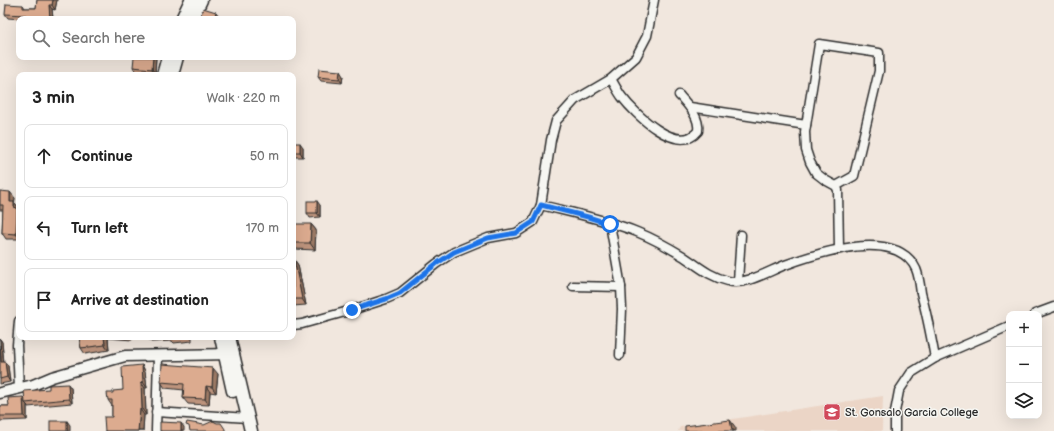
<!DOCTYPE html>
<html lang="en">
<head>
<meta charset="utf-8">
<style>
  :root { --surface:#fff; --page:#f6f6f6; --text:#222; --muted:#767676; --line:#e0e0e0 }
  body { margin:0; font-family:"Balsamiq Sans",sans-serif; background:var(--page); color:var(--text) }
  .controls { position:absolute; right:12px; bottom:12px; display:grid; overflow:hidden; border-radius:8px; box-shadow:0 4px 16px #0002 }
  .controls button { width:36px; height:36px; display:grid; place-items:center; padding:0; border:0; border-bottom:1px solid var(--line); background:var(--surface); color:var(--text); font:20px sans-serif }
  .stop { position:absolute; width:12px; height:12px; margin:-9px; border:3px solid #1a73e8; border-radius:50%; background:#fff }
  .stop.end { background:#1a73e8; border-color:#fff; box-shadow:0 1px 4px #0008 }
  .list { margin:0; padding:0; list-style:none }
  h2 { display:flex; justify-content:space-between; align-items:center; height:52px; margin:0; padding:0 16px; font-size:17px }
  h2 small { font-size:13px; font-weight:400; color:var(--muted) }
  .list li { display:grid; grid-template-columns:26px 1fr auto; gap:12px; align-items:center; box-sizing:border-box; height:64px; margin:0 8px 8px; padding:0 8px; border:1px solid var(--line); border-radius:8px }
  .list b { display:block; font-size:15px; white-space:nowrap }
  .list em { font-size:13px; font-style:normal; color:var(--muted) }
  .icon { flex:none; width:22px; height:22px; fill:none; stroke:currentColor; stroke-width:2; stroke-linecap:round; stroke-linejoin:round }
  .map { position:relative; flex:none; width:1054px; height:431px; overflow:hidden }
  .search { position:absolute; background:var(--surface); box-shadow:0 4px 16px #0002; left:16px; top:16px; width:280px; height:44px; display:flex; align-items:center; gap:10px; box-sizing:border-box; padding:0 14px; border-radius:8px; color:var(--muted); font-size:15px }
  .panel { position:absolute; background:var(--surface); box-shadow:0 4px 16px #0002; left:16px; top:72px; width:280px; height:268px; border-radius:8px }
  .map>svg:first-child { display:block }
</style>
</head>
<body>
<div class="map">
<svg width="1054" height="431" viewBox="0 0 1054 431">
  <rect width="100%" height="100%" fill="#f1e7de"/>
  <filter id="ink" filterUnits="userSpaceOnUse"><feTurbulence type="fractalNoise" baseFrequency=".025" numOctaves="2"/><feDisplacementMap in="SourceGraphic" scale="8" xChannelSelector="R" yChannelSelector="G"/><feConvolveMatrix kernelMatrix="1 2 1 2 8 2 1 2 1" color-interpolation-filters="sRGB"/></filter>
  <g filter="url(#ink)">
    <!-- built -->
    <path fill="#ebd5c6" d="M883 396 882 431H678L680 427Z"/>
    <g fill="none" stroke-linecap="round" stroke-linejoin="round">
      <defs>
        <g id="minor">
          <path d="M611 79C615 85 618 92 622 97 635 114 678 156 698 131 700 117 688 105 679 95"/>
          <path d="M690 107 806 125"/>
          <path d="M836 186 854 176 879 71V53L819 44 805 132 806 150 810 162 816 173 825 180 836 186 838 190 839 249"/>
          <path d="M541 205C573 213 607 220 637 232 652 238 670 248 683 256 698 266 710 277 728 281 745 286 769 271 785 265 818 253 896 227 916 269 919 276 920 285 921 293 927 315 931 336 935 358"/>
          <path d="M610 224 621 287 622 309 620 355"/>
          <path d="M738 281 741 235"/>
          <path d="M573 286 621 287"/>
          <path d="M1035 314 1054 307"/>
          <path d="M19 321 17 345 19 388"/>
          <path d="M293 325 302 324 352 310 386 299 400 293 436 264 454 252 488 238 516 233 533 222 541 205 551 140 556 121 575 100 611 79 636 57 647 36 654 0"/>
          <path d="M156 412 248 418"/>
          <path d="M156 431 158 355"/>
          <path d="M895 431V412L899 391 911 373 935 358 1009 326"/>
        </g>
        <path id="tertiary" d="M0 393 33 385 52 377 125 356 231 354"/>
        <g id="secondary">
          <path d="M182 19 191 0"/>
          <path d="M192 19 201 0"/>
          <path d="M163 75 168 57"/>
          <path d="M172 75 177 57"/>
          <path d="M221 337 233 391"/>
          <path d="M229 337 251 431"/>
        </g>
      </defs>
      <!-- minor casing -->
      <use href="#minor" stroke="#2b2b2b" stroke-width="11"/>
      <!-- tertiary casing -->
      <use href="#tertiary" stroke="#2b2b2b" stroke-width="13"/>
      <!-- secondary casing -->
      <use href="#secondary" stroke="#2b2b2b" stroke-width="15"/>
      <!-- minor -->
      <use href="#minor" stroke="#f6f6f2" stroke-width="8"/>
      <!-- tertiary -->
      <use href="#tertiary" stroke="#f6f6f2" stroke-width="10"/>
      <!-- secondary -->
      <use href="#secondary" stroke="#f6f6f2" stroke-width="12"/>
    </g>
    <!-- wall -->
    <g fill="#bd937b" stroke="#2b2b2b">
      <path d="M37 0H57L55 10 52 9 53 19H20L8 18 5 14 23 5 25 8H36Z"/>
      <path d="M156 57 155 73 136 72 133 67Z"/>
      <path d="M343 76 342 83 321 81 318 77Z"/>
      <path d="M293 143 303 147V157H293Z"/>
      <path d="M0 191 15 198 14 202 19 208V239H6L2 233 3 210H0Z"/>
      <path d="M320 205V217L310 218 307 213Z"/>
      <path d="M311 224 316 230 315 250 295 249 293 246V243Z"/>
      <path d="M293 259H294L298 265 306 305 293 306Z"/>
      <path d="M79 337H132V340L108 338 109 350 85 354 81 348Z"/>
      <path d="M148 337H192V341L174 343 172 341 151 342Z"/>
      <path d="M0 339 2 342 4 362 8 366 10 382 0 384Z"/>
      <path d="M142 365 145 371 147 388H145L146 415H144L143 431H105L112 417V406L108 400 113 393 123 390Z"/>
      <path d="M218 374 216 393 210 392 209 405 188 404 183 398 184 390 165 388 161 382Z"/>
      <path d="M71 388 72 403 28 407 27 405V420L0 421V406H9L25 399Z"/>
    </g>
    <!-- shaded-wall -->
    <g fill="#9a7864" stroke="#2b2b2b">
      <path d="M53 0H57L55 10 52 5Z"/>
      <path d="M49 5 52 9 53 19H50Z"/>
      <path d="M216 12 219 16 218 19H214Z"/>
      <path d="M153 57H156L155 73 152 69Z"/>
      <path d="M340 71 343 76 342 83 339 79Z"/>
      <path d="M300 143 303 147V157L300 152Z"/>
      <path d="M10 192 15 198 14 207 10 202Z"/>
      <path d="M317 201 320 205V217L317 213Z"/>
      <path d="M14 202 19 208V238L16 234 14 207Z"/>
      <path d="M311 224 316 230 315 250 310 243Z"/>
      <path d="M294 259 298 265 306 305 302 299Z"/>
      <path d="M104 337H107L108 338 109 350 105 345Z"/>
      <path d="M0 339 2 342 4 367 1 362Z"/>
      <path d="M5 362 8 366 10 382 7 377Z"/>
      <path d="M142 365 145 371 147 388 143 382Z"/>
      <path d="M213 368 218 374 216 393 212 387Z"/>
      <path d="M141 382 145 388 146 415 142 409Z"/>
      <path d="M68 384 71 388 72 403 69 399Z"/>
      <path d="M206 386 210 392 209 405 205 399Z"/>
      <path d="M23 397 26 401 25 403 27 405V420L24 416Z"/>
      <path d="M140 409 144 415 143 431H138Z"/>
      <path d="M730 420 736 428V431H732V430Z"/>
      <path d="M67 421 70 425V431H67Z"/>
      <path d="M181 423 184 427V431H181Z"/>
    </g>
    <!-- building -->
    <g fill="#dcab8f" stroke="#2b2b2b">
      <path d="M37 0H53L52 5H49L50 19H26V15L5 14 6 4 23 5V8H36Z"/>
      <path d="M203 8 216 12 214 19H200Z"/>
      <path d="M134 57H153L152 69 133 67Z"/>
      <path d="M319 69 340 71 339 79 318 77Z"/>
      <rect x="293" y="143" width="7" height="9"/>
      <path d="M0 191 10 192V202H14V207L17 208 16 234 2 233 3 205H0Z"/>
      <rect x="307" y="201" width="10" height="12"/>
      <path d="M293 224H311L310 243H293Z"/>
      <path d="M293 259H294L302 299H293Z"/>
      <path d="M79 337H104L105 345 81 348Z"/>
      <path d="M171 337H185L171 339Z"/>
      <path d="M0 345 1 362H5L7 377 0 379Z"/>
      <path d="M162 364 213 368 212 387 206 386 205 399 183 398 184 384 161 382Z"/>
      <path d="M142 365 143 382H141L142 409H140L138 431H105L104 417H112V400H108L107 393H113V391L123 390 122 367Z"/>
      <path d="M68 384 69 399 25 403 24 391 49 389V385Z"/>
      <path d="M23 397 24 416H0V406H9L8 398Z"/>
      <path d="M730 420 732 430H734V431H685V426Z"/>
      <rect x="50" y="421" width="17" height="10"/>
      <path d="M213 421 217 423H221L225 429V431H190L189 426 186 425 187 422 204 425Z"/>
      <path d="M160 422 181 423V431H160Z"/>
    </g>
  </g>
  <g fill="none" stroke-linecap="round" stroke-linejoin="round" filter="url(#ink)">
    <!-- route -->
    <path stroke="#1a73e8" stroke-width="5" d="M352 310 386 299 400 293 436 264 454 252 488 238 516 233 533 222 541 205 588 217 610 224"/>
  </g>
  <!-- icons -->
  <defs>
    <symbol id="university-square" viewBox="-11 -11 22 22"><rect x="-9" y="-9" width="18" height="18" rx="4" fill="#d1495b" stroke="#f6f6f2"/><path d="M0-5L7-2L0 1L-7-2ZM-4 1L0 2.5L4 1V4Q0 6-4 4Z" fill="#fff"/></symbol>
  </defs>
  <g fill-rule="evenodd">
    <use href="#university-square" x="822" y="402" width="20" height="20"/>
  </g>
  <g text-anchor="middle" stroke-width="3" stroke-linejoin="round" paint-order="stroke">
    <!-- poi labels -->
    <g font-size="11" fill="#2b2b2b" stroke="#f6f6f2" text-anchor="start">
      <text x="845" y="416">St. Gonsalo Garcia College</text>
    </g>
  </g>
</svg>
<div class="controls">
<button>+</button>
<button>−</button>
<button><svg class="icon" aria-label="layers" viewBox="0 0 24 24"><path d="M12 4l9 5-9 5-9-5zM3 14l9 5 9-5"/></svg></button>
</div>
<div class="stop" style="left:610px;top:224px"></div>
<div class="stop end" style="left:352px;top:310px"></div>
<div class="search"><svg class="icon" aria-label="search" viewBox="0 0 24 24"><circle cx="10" cy="10" r="6"/><path d="M15 15l6 6"/></svg>Search here</div>
<section class="panel">
<h2>3 min<small>Walk · 220 m</small></h2>
<ul class="list">
<li><svg class="icon" aria-label="ahead" viewBox="0 0 24 24"><path d="M12 20V5M6 11l6-6 6 6"/></svg><div><b>Continue</b></div><em>50 m</em></li>
<li><svg class="icon" aria-label="left" viewBox="0 0 24 24"><path d="M17 20v-9H6M10 6l-5 5 5 5"/></svg><div><b>Turn left</b></div><em>170 m</em></li>
<li><svg class="icon" aria-label="arrive" viewBox="0 0 24 24"><path d="M6 21V4h12l-3 4 3 4H6"/></svg><div><b>Arrive at destination</b></div></li>
</ul>
</section>
</div>
</body>
</html>
